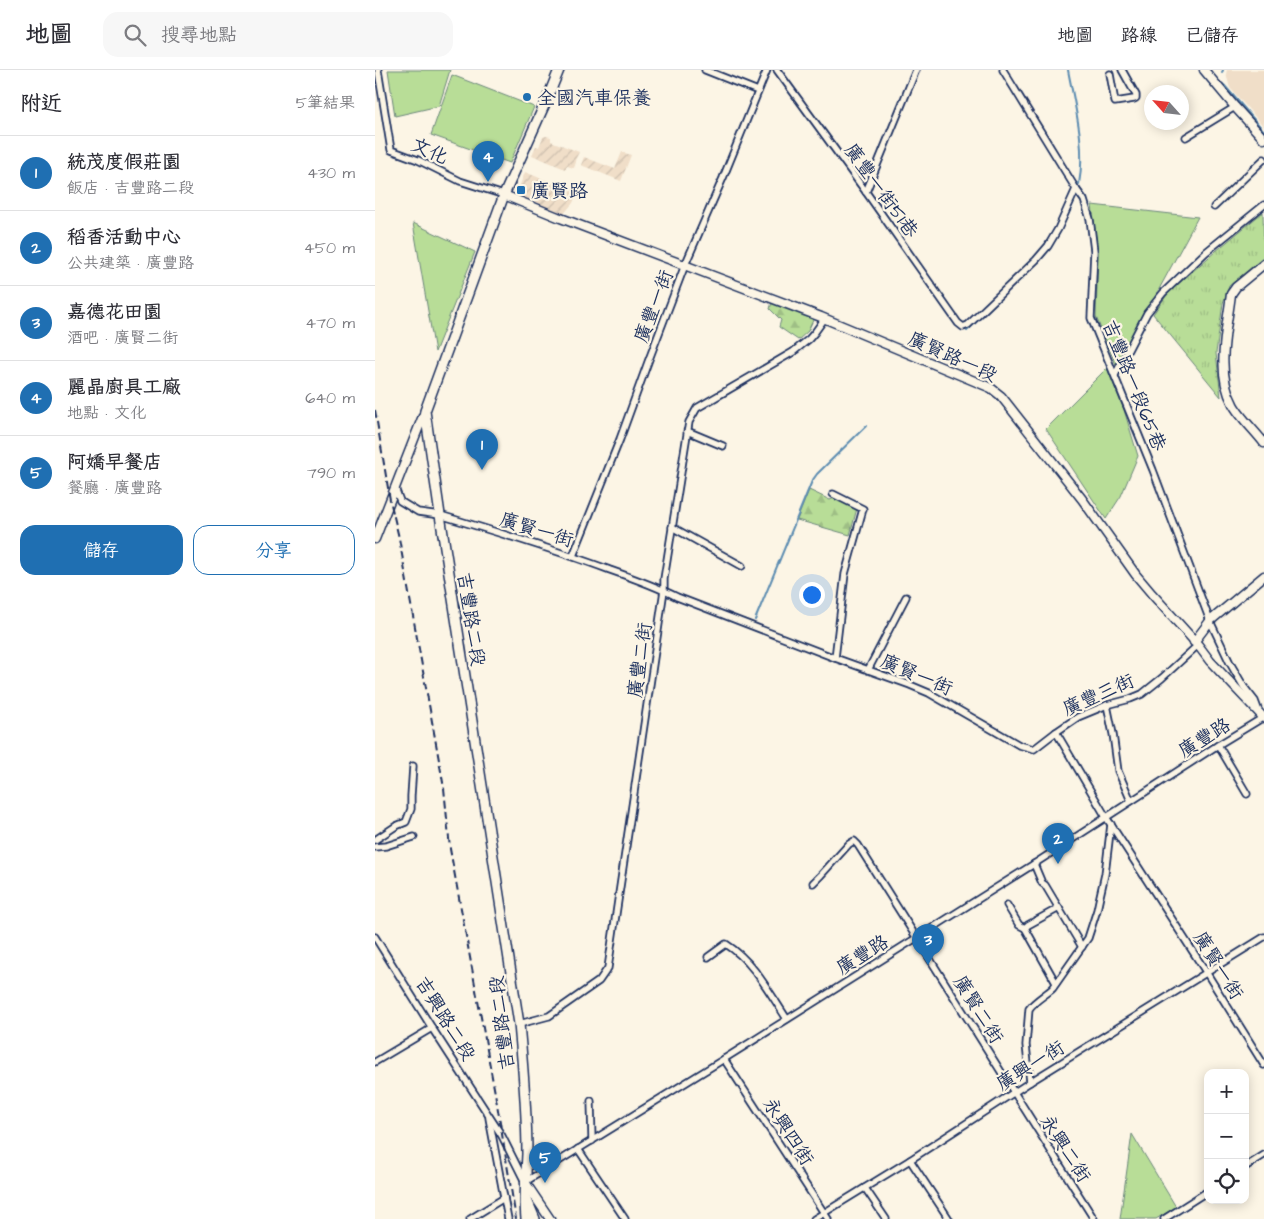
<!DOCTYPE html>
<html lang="zh-TW">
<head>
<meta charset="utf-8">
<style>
  :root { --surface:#fff; --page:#f7f7f7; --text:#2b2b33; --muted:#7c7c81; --line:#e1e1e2; --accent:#1f6fb2 }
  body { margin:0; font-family:"Architects Daughter","LXGW WenKai TC",sans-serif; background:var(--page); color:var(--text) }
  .controls { position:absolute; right:15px; bottom:15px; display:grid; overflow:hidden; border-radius:10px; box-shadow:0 2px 12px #0003 }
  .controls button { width:45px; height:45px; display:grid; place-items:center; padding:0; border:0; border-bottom:1px solid var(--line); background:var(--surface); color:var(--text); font:25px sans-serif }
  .compass { position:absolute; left:769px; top:15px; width:45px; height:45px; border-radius:50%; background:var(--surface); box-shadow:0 2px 12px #0003; rotate:297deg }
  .you { position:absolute; left:436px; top:524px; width:18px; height:18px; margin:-12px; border:4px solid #fff; border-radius:50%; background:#1a73e8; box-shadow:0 0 0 8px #1a73e833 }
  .badge { display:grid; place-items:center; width:32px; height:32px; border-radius:50%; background:var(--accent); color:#fff; font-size:16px; font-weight:700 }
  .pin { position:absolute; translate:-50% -41px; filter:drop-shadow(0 1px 2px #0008) }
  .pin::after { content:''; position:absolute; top:26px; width:18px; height:15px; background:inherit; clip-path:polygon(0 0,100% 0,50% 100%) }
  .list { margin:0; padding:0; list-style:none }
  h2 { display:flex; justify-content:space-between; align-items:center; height:65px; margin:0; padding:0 20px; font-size:21px }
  h2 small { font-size:16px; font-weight:400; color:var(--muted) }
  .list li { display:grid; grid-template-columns:32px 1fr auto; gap:15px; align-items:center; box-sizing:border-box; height:75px; padding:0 20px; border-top:1px solid var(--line) }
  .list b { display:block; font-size:19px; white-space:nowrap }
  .list p { margin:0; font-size:16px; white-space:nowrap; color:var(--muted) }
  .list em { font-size:16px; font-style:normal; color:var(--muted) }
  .actions { display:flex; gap:10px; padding:15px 20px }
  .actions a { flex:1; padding:11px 0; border:1px solid var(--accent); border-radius:15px; text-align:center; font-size:18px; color:var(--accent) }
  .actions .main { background:var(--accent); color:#fff }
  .icon { flex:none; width:28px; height:28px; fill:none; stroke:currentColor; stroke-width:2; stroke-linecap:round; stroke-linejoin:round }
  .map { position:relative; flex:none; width:889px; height:1149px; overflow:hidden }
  header { display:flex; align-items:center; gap:30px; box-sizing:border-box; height:70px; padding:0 25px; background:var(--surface); border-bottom:1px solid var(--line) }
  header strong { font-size:24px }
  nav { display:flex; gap:28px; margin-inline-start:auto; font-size:18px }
  .search { width:350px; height:45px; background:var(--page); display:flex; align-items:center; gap:12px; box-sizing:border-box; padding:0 18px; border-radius:15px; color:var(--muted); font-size:19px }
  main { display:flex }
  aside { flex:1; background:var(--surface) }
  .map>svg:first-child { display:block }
</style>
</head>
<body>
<header>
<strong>地圖</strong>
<div class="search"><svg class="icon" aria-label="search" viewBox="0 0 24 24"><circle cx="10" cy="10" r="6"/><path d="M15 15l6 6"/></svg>搜尋地點</div>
<nav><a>地圖</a><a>路線</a><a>已儲存</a></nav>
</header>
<main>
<aside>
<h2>附近<small>5筆結果</small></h2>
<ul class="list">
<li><span class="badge">1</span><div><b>統茂度假莊園</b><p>飯店 · 吉豐路二段</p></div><em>430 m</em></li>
<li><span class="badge">2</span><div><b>稻香活動中心</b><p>公共建築 · 廣豐路</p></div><em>450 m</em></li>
<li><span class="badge">3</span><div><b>嘉德花田園</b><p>酒吧 · 廣賢二街</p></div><em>470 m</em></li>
<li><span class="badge">4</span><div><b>麗晶廚具工廠</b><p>地點 · 文化</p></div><em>640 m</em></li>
<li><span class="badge">5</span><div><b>阿嬌早餐店</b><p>餐廳 · 廣豐路</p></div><em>790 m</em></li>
</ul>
<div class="actions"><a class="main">儲存</a><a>分享</a></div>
</aside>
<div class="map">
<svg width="889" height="1149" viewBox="0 0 889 1149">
  <defs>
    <pattern id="industrial-furrows" width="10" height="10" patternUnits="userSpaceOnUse" patternTransform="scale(1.25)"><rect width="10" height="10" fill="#f0dec8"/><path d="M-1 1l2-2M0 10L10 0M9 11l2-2" fill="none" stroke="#cdbfae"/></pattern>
    <pattern id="forest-firs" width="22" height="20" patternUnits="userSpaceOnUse" patternTransform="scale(1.25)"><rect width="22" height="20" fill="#b8dd97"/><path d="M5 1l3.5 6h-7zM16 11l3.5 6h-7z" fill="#9ebe85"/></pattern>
    <pattern id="park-tufts" width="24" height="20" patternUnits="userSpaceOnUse" patternTransform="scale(1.25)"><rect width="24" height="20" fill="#b8dd97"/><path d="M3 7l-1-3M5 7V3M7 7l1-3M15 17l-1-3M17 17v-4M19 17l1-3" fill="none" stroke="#9ebe85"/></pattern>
  </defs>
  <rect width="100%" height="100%" fill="#fcf5e5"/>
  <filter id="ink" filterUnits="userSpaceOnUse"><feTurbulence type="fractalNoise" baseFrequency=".02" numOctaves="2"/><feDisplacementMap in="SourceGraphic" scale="10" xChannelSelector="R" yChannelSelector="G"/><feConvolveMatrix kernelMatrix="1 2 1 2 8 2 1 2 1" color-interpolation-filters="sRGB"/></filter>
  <g filter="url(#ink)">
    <!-- built -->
    <path fill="#f0dec8" d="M852 0H889V57L855 18 851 4Z"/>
    <!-- industrial -->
    <g fill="url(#industrial-furrows)">
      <path d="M171 66 176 67V71L204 82 200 90 201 92 199 98 192 96 190 99 157 85 161 76 164 77 168 67Z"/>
      <path d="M247 82 256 85 246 111 206 95 209 87 240 99Z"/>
      <path d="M150 102 202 123 198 133 187 146 161 138 141 125Z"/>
    </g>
    <!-- green -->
    <g fill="#b8dd97" stroke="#6a867a">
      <path d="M13 0H75L64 36 20 46Z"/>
      <path d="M77 5 159 37 135 93 56 65Z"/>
      <path d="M717 135 823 147 742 297 721 247 723 185Z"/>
      <path d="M38 153 100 182 60 282Z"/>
      <path d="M732 298 749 340 763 386 746 426 731 449 671 359Z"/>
      <path d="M757 1064 801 1137 781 1149H745Z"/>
    </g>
    <!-- forest -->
    <g fill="url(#forest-firs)" stroke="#6a867a">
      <path d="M397 232 439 248 433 261 423 270 404 257 406 250 395 239Z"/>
      <path d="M434 420 455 430 459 428 482 438 475 465 422 450Z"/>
    </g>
    <!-- park -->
    <path fill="url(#park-tufts)" stroke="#6a867a" d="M888 142 889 187 854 216 848 233 841 283 846 327 778 244 795 221 841 181Z"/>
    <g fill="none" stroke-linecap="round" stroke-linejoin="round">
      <!-- stream -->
      <g stroke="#5c8cb1" stroke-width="2">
        <path d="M693 0C700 37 711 77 704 114"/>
        <path d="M847 3 848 0"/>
        <path d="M849 15 889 61"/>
        <path d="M592 261 671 183C682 167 691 151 698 133"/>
        <path d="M380 550 437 411 442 404 491 356"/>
      </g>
      <defs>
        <g id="minor">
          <path d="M3 0 16 80 43 90 85 111 129 125"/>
          <path d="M330 0 383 21"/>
          <path d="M402 0 491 122 583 253 588 257 593 255 661 190 673 176 683 159 701 119"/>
          <path d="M628 0 701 119 709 130 715 149 719 181 716 248 778 400 835 551 855 593 869 617 880 631 883 639"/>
          <path d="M735 4 740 32 759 29 761 28V25L747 0"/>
          <path d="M811 67 860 37"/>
          <path d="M491 122 541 0"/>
          <path d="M839 137 889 89"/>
          <path d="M740 305 772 243 788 223 831 182 889 135"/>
          <path d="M312 361 348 376"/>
          <path d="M20 418 25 431 43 442 65 445C122 462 179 479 235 500 258 508 281 516 302 527L460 588 535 615 554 623 644 675 659 679 681 662 703 647 732 635 755 629 767 624 787 608 823 575"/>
          <path d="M458 424 488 439 470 504 460 588"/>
          <path d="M297 457 367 496"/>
          <path d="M198 486 245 369 273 292 310 195 348 108 392 0"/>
          <path d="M493 600 531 527"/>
          <path d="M732 635 738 664 743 701 756 731"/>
          <path d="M681 662 731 747 831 902 889 995"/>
          <path d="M843 675 872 724"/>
          <path d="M0 770 21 756 31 752 36 739V726L38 696"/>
          <path d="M0 777 11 776 39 767"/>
          <path d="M659 794 667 813 670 815 707 877"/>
          <path d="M438 813 446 805 474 774 479 771 483 775 719 1149"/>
          <path d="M632 835 644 855 650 858 681 913"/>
          <path d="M650 858 653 855 684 838"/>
          <path d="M0 867 57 958 127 1066 150 1112 349 989 659 794 843 675 889 647"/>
          <path d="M333 887 351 874C379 892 394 922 412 949"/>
          <path d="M144 954 174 946 224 911 233 898 289 520V509L314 352 322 338 418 282 434 269 440 262 450 248"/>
          <path d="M349 989 453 1149"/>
          <path d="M0 992 57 958"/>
          <path d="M655 1012 651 975 654 939C660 930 671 925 678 918L713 868 722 840 725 826 730 804 736 754"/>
          <path d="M216 1031 217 1071"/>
          <path d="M114 1048 133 1149"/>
          <path d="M203 1079 250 1149"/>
          <path d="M535 1090 574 1149"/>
          <path d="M870 1097 889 1085"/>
          <path d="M490 1118 511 1149"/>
          <path d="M95 1149 129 1128"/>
          <path d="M439 1149 535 1090 655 1012 889 867"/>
          <path d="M789 1149 833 1121"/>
        </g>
        <g id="tertiary">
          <path d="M829 0 860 37 889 69"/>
          <path d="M129 125 183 147 446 247 616 318 626 326 707 429 761 505 777 524 823 575 835 591 889 648"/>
          <path d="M889 194 861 217 856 224C852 259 840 301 858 334 864 346 880 361 889 373"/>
          <path d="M0 469 50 341"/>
          <path d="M819 572 835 551 889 506"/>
          <path d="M150 1112 175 1149"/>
        </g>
        <g id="primary">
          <path d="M152 1130 160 1149"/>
          <path d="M151 1149C149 1127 151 1106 152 1084 152 1041 148 997 144 954L65 445 50 341 129 125 173 27 184 0"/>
        </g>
      </defs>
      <!-- minor casing -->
      <use href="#minor" stroke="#1b2f5e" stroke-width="9"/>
      <!-- tertiary casing -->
      <use href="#tertiary" stroke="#1b2f5e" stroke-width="11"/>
      <!-- primary casing -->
      <use href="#primary" stroke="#1b2f5e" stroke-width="12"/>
      <!-- minor -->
      <use href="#minor" stroke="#fcf5e5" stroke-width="5.5"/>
      <!-- tertiary -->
      <use href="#tertiary" stroke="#fcf5e5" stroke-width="8"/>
      <!-- primary -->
      <use href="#primary" stroke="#fcf5e5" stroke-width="9"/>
      <!-- rail -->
      <path stroke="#1b2f5e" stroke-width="2" stroke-dasharray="8 4" stroke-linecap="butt" d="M0 340 15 430 24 468 69 718 75 779 122 1034 141 1149"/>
    </g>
  </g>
  <!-- markers -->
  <g fill="#1f6fb2" stroke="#fcf5e5" stroke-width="2">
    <circle cx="152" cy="27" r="5"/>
    <rect x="141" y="115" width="10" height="10" rx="2.5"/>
  </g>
  <g text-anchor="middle" stroke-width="4.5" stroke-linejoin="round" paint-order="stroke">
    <!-- poi labels -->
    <g font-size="19" fill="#1b2f5e" stroke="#fcf5e5" text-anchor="start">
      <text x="162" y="34">全國汽車保養</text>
      <text x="156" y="127">廣賢路</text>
    </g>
    <!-- street labels -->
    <g font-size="19" fill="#1b2f5e" stroke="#fcf5e5">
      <text transform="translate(55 80) rotate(24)" y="7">文化</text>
      <text transform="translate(507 120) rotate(54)" y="7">廣豐一街51巷</text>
      <text transform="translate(278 236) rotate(-69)" y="7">廣豐一街</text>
      <text transform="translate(578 286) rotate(24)" y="7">廣賢路一段</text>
      <text transform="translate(760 315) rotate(68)" y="7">吉豐路一段65巷</text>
      <text transform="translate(162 459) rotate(17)" y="7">廣賢一街</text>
      <text transform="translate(97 549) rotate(81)" y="7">吉豐路二段</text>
      <text transform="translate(264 590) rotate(-82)" y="7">廣豐二街</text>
      <text transform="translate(542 604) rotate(23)" y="7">廣賢一街</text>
      <text transform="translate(723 624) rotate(-24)" y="7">廣豐三街</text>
      <text transform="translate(829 667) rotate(-32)" y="7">廣豐路</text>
      <text transform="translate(487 884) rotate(-32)" y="7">廣豐路</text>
      <text transform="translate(844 895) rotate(58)" y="7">廣賢一街</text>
      <text transform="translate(604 939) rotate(58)" y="7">廣賢二街</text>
      <text transform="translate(71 948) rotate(58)" y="7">吉興路二段</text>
      <text transform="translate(126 953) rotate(-97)" y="7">吉豐路二段</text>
      <text transform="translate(655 995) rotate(-32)" y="7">廣興一街</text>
      <text transform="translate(414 1061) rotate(57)" y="7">永興四街</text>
      <text transform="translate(691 1078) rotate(57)" y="7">永興二街</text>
    </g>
  </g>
</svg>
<div class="controls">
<button>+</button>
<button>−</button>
<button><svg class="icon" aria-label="locate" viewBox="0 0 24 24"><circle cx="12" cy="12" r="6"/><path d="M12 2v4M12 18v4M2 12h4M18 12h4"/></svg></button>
</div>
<svg class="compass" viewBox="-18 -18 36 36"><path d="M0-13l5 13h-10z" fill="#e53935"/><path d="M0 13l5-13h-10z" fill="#7c7c81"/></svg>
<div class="you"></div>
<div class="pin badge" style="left:107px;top:400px">1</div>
<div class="pin badge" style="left:683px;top:794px">2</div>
<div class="pin badge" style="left:553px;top:895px">3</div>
<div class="pin badge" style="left:113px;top:112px">4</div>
<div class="pin badge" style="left:170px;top:1113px">5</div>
</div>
</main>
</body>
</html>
